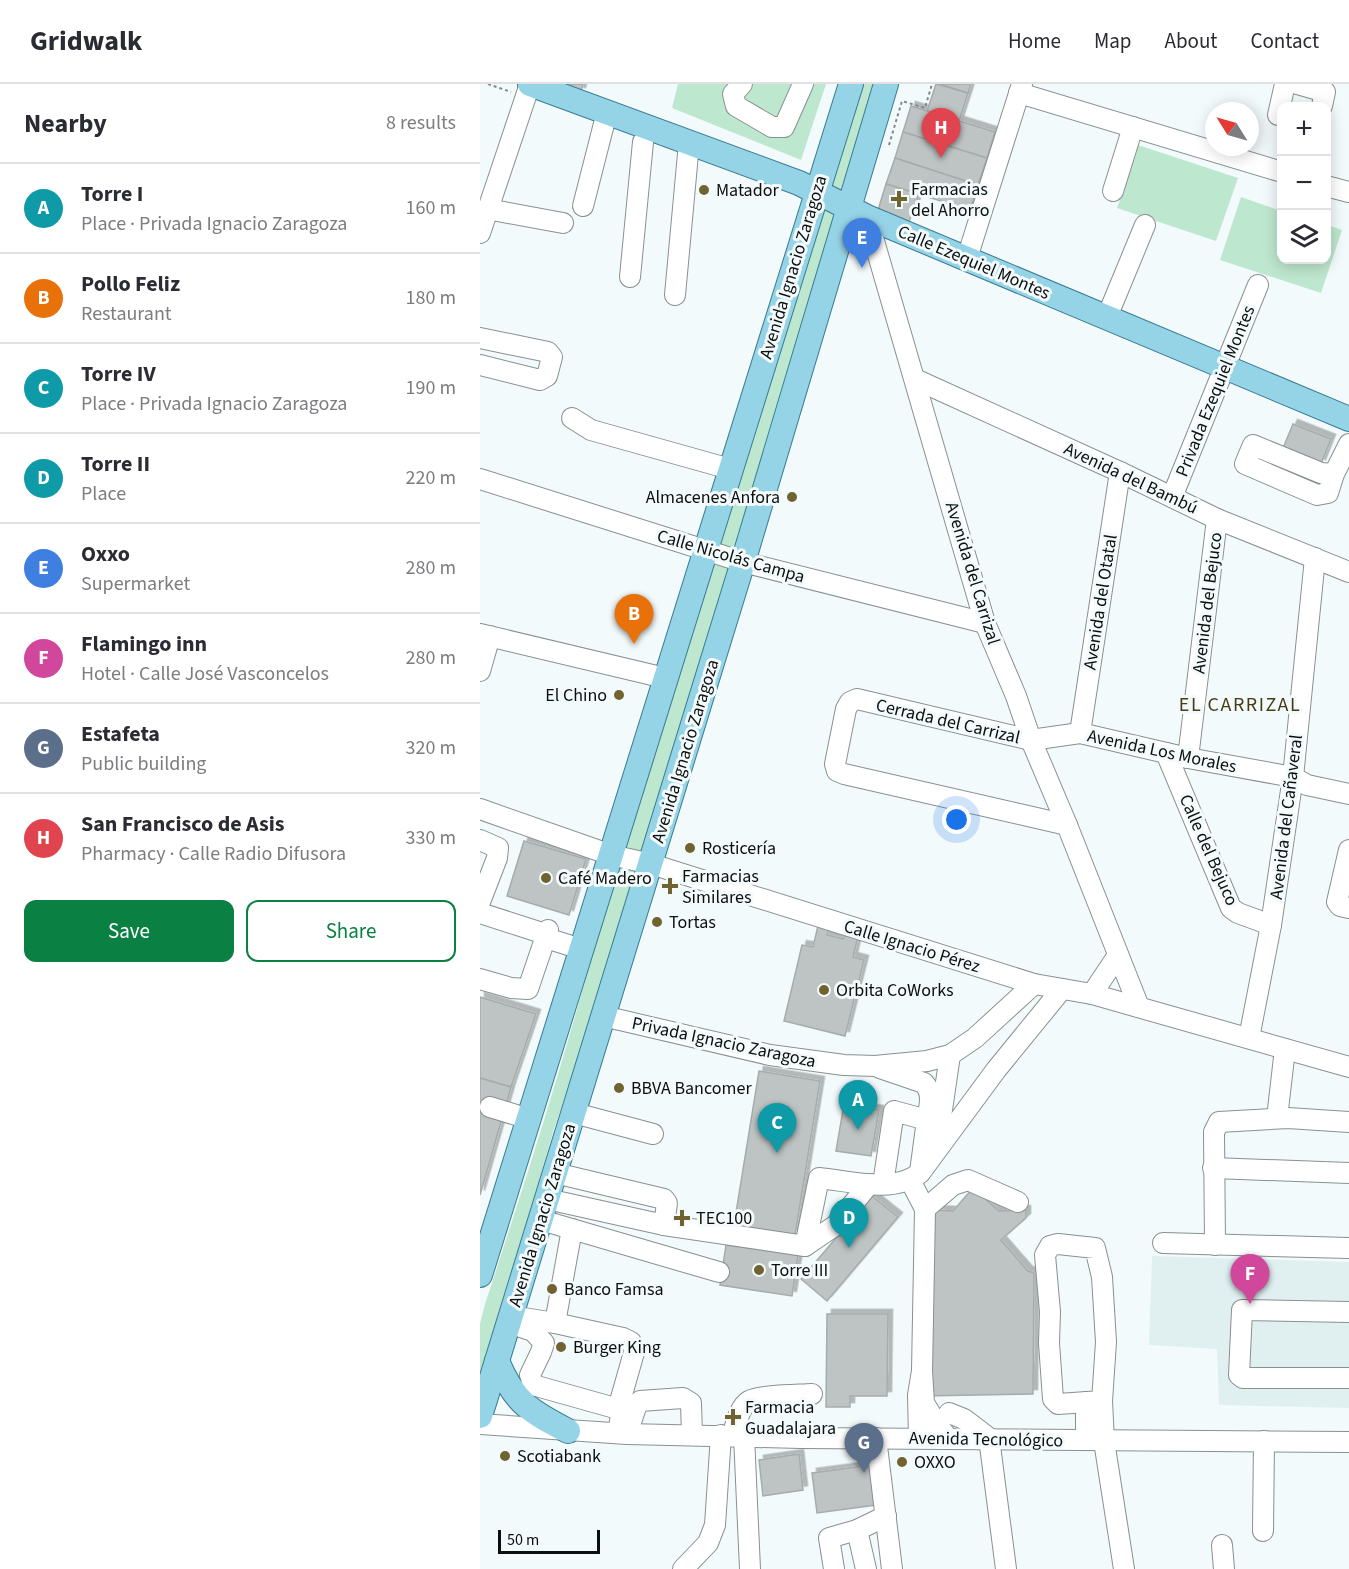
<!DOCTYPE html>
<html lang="en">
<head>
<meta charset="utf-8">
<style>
  :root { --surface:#fff; --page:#f7f7f7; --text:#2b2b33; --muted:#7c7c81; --line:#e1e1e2; --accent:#0b8043 }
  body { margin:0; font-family:"Source Sans 3",sans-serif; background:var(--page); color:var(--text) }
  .controls { position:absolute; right:18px; top:18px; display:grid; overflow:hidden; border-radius:12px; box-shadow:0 3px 15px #0003 }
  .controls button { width:54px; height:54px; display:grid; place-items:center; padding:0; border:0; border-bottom:2px solid var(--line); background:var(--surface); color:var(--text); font:30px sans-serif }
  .compass { position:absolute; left:725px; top:18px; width:54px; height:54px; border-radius:50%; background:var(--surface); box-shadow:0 3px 15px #0003; rotate:307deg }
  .scale { position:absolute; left:18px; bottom:15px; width:102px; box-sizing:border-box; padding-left:6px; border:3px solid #0d0f0f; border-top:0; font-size:16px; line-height:21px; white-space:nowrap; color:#0d0f0f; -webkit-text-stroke:4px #f3fafb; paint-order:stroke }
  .you { position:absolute; left:477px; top:736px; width:21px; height:21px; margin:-15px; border:4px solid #fff; border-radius:50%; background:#1a73e8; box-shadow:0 0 0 9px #1a73e833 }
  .badge { display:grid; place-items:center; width:39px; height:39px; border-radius:50%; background:var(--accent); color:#fff; font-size:20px; font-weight:700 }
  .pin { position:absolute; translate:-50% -50px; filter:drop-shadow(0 2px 3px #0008) }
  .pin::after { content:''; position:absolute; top:32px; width:21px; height:18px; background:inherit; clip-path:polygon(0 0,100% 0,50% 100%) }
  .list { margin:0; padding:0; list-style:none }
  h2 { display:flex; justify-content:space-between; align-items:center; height:78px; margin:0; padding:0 24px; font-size:26px }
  h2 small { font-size:20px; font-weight:400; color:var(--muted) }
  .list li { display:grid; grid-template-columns:39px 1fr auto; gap:18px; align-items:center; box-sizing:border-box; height:90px; padding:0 24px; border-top:2px solid var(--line) }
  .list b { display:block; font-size:22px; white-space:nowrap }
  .list p { margin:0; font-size:20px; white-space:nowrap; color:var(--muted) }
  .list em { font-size:20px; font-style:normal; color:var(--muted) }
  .actions { display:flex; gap:12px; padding:18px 24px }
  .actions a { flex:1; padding:14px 0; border:2px solid var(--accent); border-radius:12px; text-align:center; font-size:21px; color:var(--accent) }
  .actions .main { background:var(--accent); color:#fff }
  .icon { flex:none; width:33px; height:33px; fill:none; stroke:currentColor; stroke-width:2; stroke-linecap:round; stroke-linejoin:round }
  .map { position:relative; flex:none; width:869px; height:1485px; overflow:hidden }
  header { display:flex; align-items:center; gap:36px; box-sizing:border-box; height:84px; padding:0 30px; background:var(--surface); border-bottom:2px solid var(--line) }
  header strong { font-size:28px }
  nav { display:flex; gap:33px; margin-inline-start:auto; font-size:21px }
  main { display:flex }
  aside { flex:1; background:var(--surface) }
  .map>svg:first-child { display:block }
</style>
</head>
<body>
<header>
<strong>Gridwalk</strong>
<nav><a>Home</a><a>Map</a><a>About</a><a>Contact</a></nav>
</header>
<main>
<aside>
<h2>Nearby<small>8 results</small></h2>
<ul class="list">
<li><span class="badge" style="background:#0f9aa8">A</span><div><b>Torre I</b><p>Place · Privada Ignacio Zaragoza</p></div><em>160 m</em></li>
<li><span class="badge" style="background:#e8710a">B</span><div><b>Pollo Feliz</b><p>Restaurant</p></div><em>180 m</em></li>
<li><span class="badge" style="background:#0f9aa8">C</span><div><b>Torre IV</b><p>Place · Privada Ignacio Zaragoza</p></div><em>190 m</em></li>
<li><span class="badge" style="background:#0f9aa8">D</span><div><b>Torre II</b><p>Place</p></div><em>220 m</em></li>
<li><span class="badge" style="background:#3f7fe0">E</span><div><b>Oxxo</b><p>Supermarket</p></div><em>280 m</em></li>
<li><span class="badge" style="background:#d1479c">F</span><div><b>Flamingo inn</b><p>Hotel · Calle José Vasconcelos</p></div><em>280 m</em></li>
<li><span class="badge" style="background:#5c6f8a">G</span><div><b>Estafeta</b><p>Public building</p></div><em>320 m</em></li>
<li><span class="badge" style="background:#e0444e">H</span><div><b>San Francisco de Asis</b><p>Pharmacy · Calle Radio Difusora</p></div><em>330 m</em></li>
</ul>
<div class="actions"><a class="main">Save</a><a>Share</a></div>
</aside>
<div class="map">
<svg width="869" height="1485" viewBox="0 0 869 1485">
  <defs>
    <filter id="shadow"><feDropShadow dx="4.5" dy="-4.5" stdDeviation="0" flood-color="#0004"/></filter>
  </defs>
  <rect width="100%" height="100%" fill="#f3fafb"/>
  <!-- built -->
  <path fill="#e0f0f1" d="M672 1172 869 1178V1324L739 1321 737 1265 669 1261Z"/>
  <!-- green -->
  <g fill="#bee7cf">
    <path d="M198 0H346L321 76 192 24Z"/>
    <path d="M381 0H399L119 911 74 1045 26 1212 0 1288V1240L5 1220C43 1105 80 989 112 872Z"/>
    <path d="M658 61 758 94 736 157 637 124Z"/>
    <path d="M761 113 801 127 802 176H846L847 141 862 146 841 209 740 176Z"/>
  </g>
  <!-- building -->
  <g fill="#bdc4c3" stroke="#a6acab" stroke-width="1.5" filter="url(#shadow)">
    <path d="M75 0H103L101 8Z"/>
    <path d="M456 0 488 9 479 37 447 27Z"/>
    <path d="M460 0H491L488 9Z"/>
    <path d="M431 22 515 48 507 74 423 48Z"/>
    <path d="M423 48 507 74 498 101 415 74Z"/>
    <path d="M415 74 498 101 490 126 406 100Z"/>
    <path d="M406 100 439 110 429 138 398 126Z"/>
    <path d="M813 340 851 355 841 380 803 364Z"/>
    <path d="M44 757 106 775 89 831 27 812Z"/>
    <path d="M338 842 349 845 347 851 363 855 367 849 378 852 373 873 384 876 365 952 304 937 322 861 333 863Z"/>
    <path d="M0 913 56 930 31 1003 0 994Z"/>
    <path d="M279 987 340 997 315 1151 254 1141Z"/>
    <path d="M0 994 31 1003 0 1111Z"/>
    <path d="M364 1020 399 1026 391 1072 356 1067Z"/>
    <path d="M493 1104 519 1127 546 1126V1134L521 1156 548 1187 554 1189 553 1310 444 1312 452 1126 473 1127Z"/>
    <path d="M392 1112 418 1133 347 1217 321 1195Z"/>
    <path d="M246 1161 318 1171 312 1212 240 1201Z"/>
    <path d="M347 1230H408L407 1312H370V1323H346Z"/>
    <path d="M319 1370 323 1406 283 1412 279 1376Z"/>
    <path d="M391 1381 396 1421 337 1429 332 1389Z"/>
  </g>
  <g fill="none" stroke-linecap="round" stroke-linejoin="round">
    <defs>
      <g id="minor">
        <path d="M262 0 253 10 256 22 292 43H304L323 0"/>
        <path d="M817 0 845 8 842 22"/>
        <path d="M539 9 802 88"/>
        <path d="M802 31H798L805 0"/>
        <path d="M846 102 869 108"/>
        <path d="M633 107 653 43"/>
        <path d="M103 122 127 28"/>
        <path d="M7 125 83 139"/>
        <path d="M387 133 505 539 536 612 551 656 587 741 659 923"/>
        <path d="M0 149 50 0"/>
        <path d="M487 174 542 0"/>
        <path d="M150 193 163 58"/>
        <path d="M195 211 209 59"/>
        <path d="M627 233 665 141"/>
        <path d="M0 254 68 268 72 273 67 292 60 296 0 281"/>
        <path d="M435 295 640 388 737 435 869 488"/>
        <path d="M92 334 111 346 250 385"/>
        <path d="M854 390 841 389 773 361 765 380 837 411 848 409 854 390 869 360"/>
        <path d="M0 395 263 478 505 539"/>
        <path d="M692 413 778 201"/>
        <path d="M0 550 185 594"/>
        <path d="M0 587 10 552"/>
        <path d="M600 649 640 388"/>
        <path d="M686 669 751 824 758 829 791 841"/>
        <path d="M708 674 737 435"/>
        <path d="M0 725 131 771 171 780 554 900 612 910 869 983"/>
        <path d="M587 741 364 690 357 687 355 680 366 625 370 618 377 615 551 656 600 649 708 674 813 693 827 701 869 710"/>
        <path d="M0 756 18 764 17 774 0 818"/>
        <path d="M869 766 857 818 860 822 869 824"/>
        <path d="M0 829 59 848 66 854 101 865"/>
        <path d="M0 895 31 904 48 905 68 846"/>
        <path d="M612 910 638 871"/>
        <path d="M123 932 290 971 364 981 395 982 447 977 470 971 495 954 554 900"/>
        <path d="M769 954 791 841 813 693 835 474"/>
        <path d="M400 984 444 999C454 1010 449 1023 447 1036"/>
        <path d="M10 1023 49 1035"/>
        <path d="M94 1029 173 1050"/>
        <path d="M797 1034 805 965"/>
        <path d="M457 1060 470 971"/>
        <path d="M733 1084 869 1089"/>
        <path d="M430 1096 445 1125 442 1287"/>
        <path d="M403 1100 414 1027 447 1036 440 1088"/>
        <path d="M67 1115 184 1141 187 1119 184 1115 75 1089"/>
        <path d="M445 1125 473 1101 488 1096 538 1118"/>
        <path d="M61 1136 239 1188"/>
        <path d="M184 1141 325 1162 356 1141 389 1100"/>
        <path d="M683 1159 869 1164"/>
        <path d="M735 1161 734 1048 739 1038 808 1034 869 1038"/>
        <path d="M325 1162 339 1094C370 1097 413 1110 440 1089L516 986 582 905"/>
        <path d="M869 1228 762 1226 759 1291 763 1294H869"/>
        <path d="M31 1232 75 1239 143 1254 151 1258 155 1265 141 1314 142 1326 138 1349"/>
        <path d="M75 1239 92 1145"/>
        <path d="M32 1240 53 1247 64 1259 61 1268 50 1291 53 1301 142 1326"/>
        <path d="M622 1317 578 1320 573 1315 569 1259 570 1228 565 1171 570 1162 578 1160 615 1164 622 1193 626 1258 622 1317 624 1357 644 1485"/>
        <path d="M469 1329 484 1335 509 1354 526 1485"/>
        <path d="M0 1340 147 1350 321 1354 869 1358"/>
        <path d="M148 1347 157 1320 160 1317 203 1314 211 1319 212 1351"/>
        <path d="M252 1352C256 1341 259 1323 269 1317 280 1311 319 1311 332 1310"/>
        <path d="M264 1352 270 1485"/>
        <path d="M396 1354 412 1485"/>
        <path d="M439 1354 438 1311 442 1287 444 1319 459 1343 468 1354"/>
        <path d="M606 1356V1318"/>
        <path d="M377 1446 386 1485"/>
        <path d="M783 1447 784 1357"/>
        <path d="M742 1461 744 1485"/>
        <path d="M203 1485 228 1459 235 1441 241 1351"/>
        <path d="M354 1485 349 1454 377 1446 406 1432"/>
      </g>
      <g id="major">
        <path d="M50 0 319 99 387 133 869 335"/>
        <path d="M0 1191 371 0"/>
        <path d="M17 1277C34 1318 49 1327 88 1347"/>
        <path d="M0 1332 263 478 406 0"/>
      </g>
    </defs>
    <!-- minor casing -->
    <use href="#minor" stroke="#899090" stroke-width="22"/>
    <!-- major casing -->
    <use href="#major" stroke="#387b91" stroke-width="26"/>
    <!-- path -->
    <g stroke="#838888" stroke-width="2" stroke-dasharray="3 3" stroke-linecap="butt">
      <path d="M8 0 31 8"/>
      <path d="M409 61 422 17 445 24 452 0"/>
    </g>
    <!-- minor -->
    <use href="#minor" stroke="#fff" stroke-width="20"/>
    <!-- major -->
    <use href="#major" stroke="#95d3e7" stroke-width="24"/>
  </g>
  <!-- markers -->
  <g fill="#706330" stroke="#f3fafb" stroke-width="2">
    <circle cx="224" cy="106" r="6"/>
    <path d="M416 106h6v6h6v6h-6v6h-6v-6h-6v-6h6z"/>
    <circle cx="312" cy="413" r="6"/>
    <circle cx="139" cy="611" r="6"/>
    <circle cx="210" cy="764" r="6"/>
    <circle cx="66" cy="794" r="6"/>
    <path d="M187 793h6v6h6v6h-6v6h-6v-6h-6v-6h6z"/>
    <circle cx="177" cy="838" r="6"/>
    <circle cx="344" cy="906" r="6"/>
    <circle cx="139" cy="1004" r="6"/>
    <path d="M199 1125h6v6h6v6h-6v6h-6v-6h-6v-6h6z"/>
    <circle cx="279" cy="1186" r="6"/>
    <circle cx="72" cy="1205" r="6"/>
    <circle cx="81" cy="1263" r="6"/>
    <path d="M250 1324h6v6h6v6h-6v6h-6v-6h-6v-6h6z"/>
    <circle cx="25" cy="1372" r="6"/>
    <circle cx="422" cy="1378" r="6"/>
  </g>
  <g text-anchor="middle" stroke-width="6" stroke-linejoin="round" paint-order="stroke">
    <!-- poi labels -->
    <g font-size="18" fill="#0d0f0f" stroke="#f3fafb" text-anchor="start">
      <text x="431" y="111">Farmacias<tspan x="431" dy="21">del Ahorro</tspan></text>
      <text x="236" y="112">Matador</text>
      <text x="300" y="419" text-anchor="end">Almacenes Anfora</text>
      <text x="127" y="617" text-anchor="end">El Chino</text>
      <text x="222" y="770">Rosticería</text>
      <text x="202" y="798">Farmacias<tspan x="202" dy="21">Similares</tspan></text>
      <text x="78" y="800">Café Madero</text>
      <text x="189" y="844">Tortas</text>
      <text x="356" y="912">Orbita CoWorks</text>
      <text x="151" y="1010">BBVA Bancomer</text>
      <text x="216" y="1140">TEC100</text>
      <text x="291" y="1192">Torre III</text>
      <text x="84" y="1211">Banco Famsa</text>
      <text x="93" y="1269">Burger King</text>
      <text x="265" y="1329">Farmacia<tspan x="265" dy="21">Guadalajara</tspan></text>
      <text x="37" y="1378">Scotiabank</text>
      <text x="434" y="1384">OXXO</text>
    </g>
    <!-- street labels -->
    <g font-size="18" fill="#0d0f0f" stroke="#f3fafb">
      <text transform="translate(494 178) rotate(23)" y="6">Calle Ezequiel Montes</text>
      <text transform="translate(313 183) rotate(-73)" y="6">Avenida Ignacio Zaragoza</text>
      <text transform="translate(735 307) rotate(-68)" y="6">Privada Ezequiel Montes</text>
      <text transform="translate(651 394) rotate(25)" y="6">Avenida del Bambú</text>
      <text transform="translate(251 472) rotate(16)" y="6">Calle Nicolás Campa</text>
      <text transform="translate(493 489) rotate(73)" y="6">Avenida del Carrizal</text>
      <text transform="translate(620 518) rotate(-81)" y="6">Avenida del Otatal</text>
      <text transform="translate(727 519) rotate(-83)" y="6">Avenida del Bejuco</text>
      <text transform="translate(468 637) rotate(13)" y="6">Cerrada del Carrizal</text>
      <text transform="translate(205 667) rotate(-73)" y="6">Avenida Ignacio Zaragoza</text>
      <text transform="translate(682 667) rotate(12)" y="6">Avenida Los Morales</text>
      <text transform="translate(806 733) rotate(-83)" y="6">Avenida del Cañaveral</text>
      <text transform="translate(729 766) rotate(66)" y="6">Calle del Bejuco</text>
      <text transform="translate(432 862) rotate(17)" y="6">Calle Ignacio Pérez</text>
      <text transform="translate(244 958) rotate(12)" y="6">Privada Ignacio Zaragoza</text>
      <text transform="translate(62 1131) rotate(-73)" y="6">Avenida Ignacio Zaragoza</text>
      <text transform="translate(506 1355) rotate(1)" y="6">Avenida Tecnológico</text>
    </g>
    <!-- neighbourhood labels -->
    <g font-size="20" letter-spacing="1.5" fill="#473c13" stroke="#f3fafb">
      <text x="760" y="627">EL CARRIZAL</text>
    </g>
  </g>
</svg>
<div class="controls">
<button>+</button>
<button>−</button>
<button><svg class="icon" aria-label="layers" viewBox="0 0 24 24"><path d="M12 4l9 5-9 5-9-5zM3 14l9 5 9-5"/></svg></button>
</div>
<svg class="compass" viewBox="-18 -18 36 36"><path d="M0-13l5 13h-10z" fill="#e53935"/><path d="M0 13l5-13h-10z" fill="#7c7c81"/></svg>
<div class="scale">50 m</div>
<div class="you"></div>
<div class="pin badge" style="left:378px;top:1046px;background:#0f9aa8">A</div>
<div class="pin badge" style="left:154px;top:560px;background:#e8710a">B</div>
<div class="pin badge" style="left:297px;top:1069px;background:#0f9aa8">C</div>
<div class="pin badge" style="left:369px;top:1164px;background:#0f9aa8">D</div>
<div class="pin badge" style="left:382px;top:184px;background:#3f7fe0">E</div>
<div class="pin badge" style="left:770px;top:1220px;background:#d1479c">F</div>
<div class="pin badge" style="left:384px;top:1389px;background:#5c6f8a">G</div>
<div class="pin badge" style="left:461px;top:74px;background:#e0444e">H</div>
</div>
</main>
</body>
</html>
